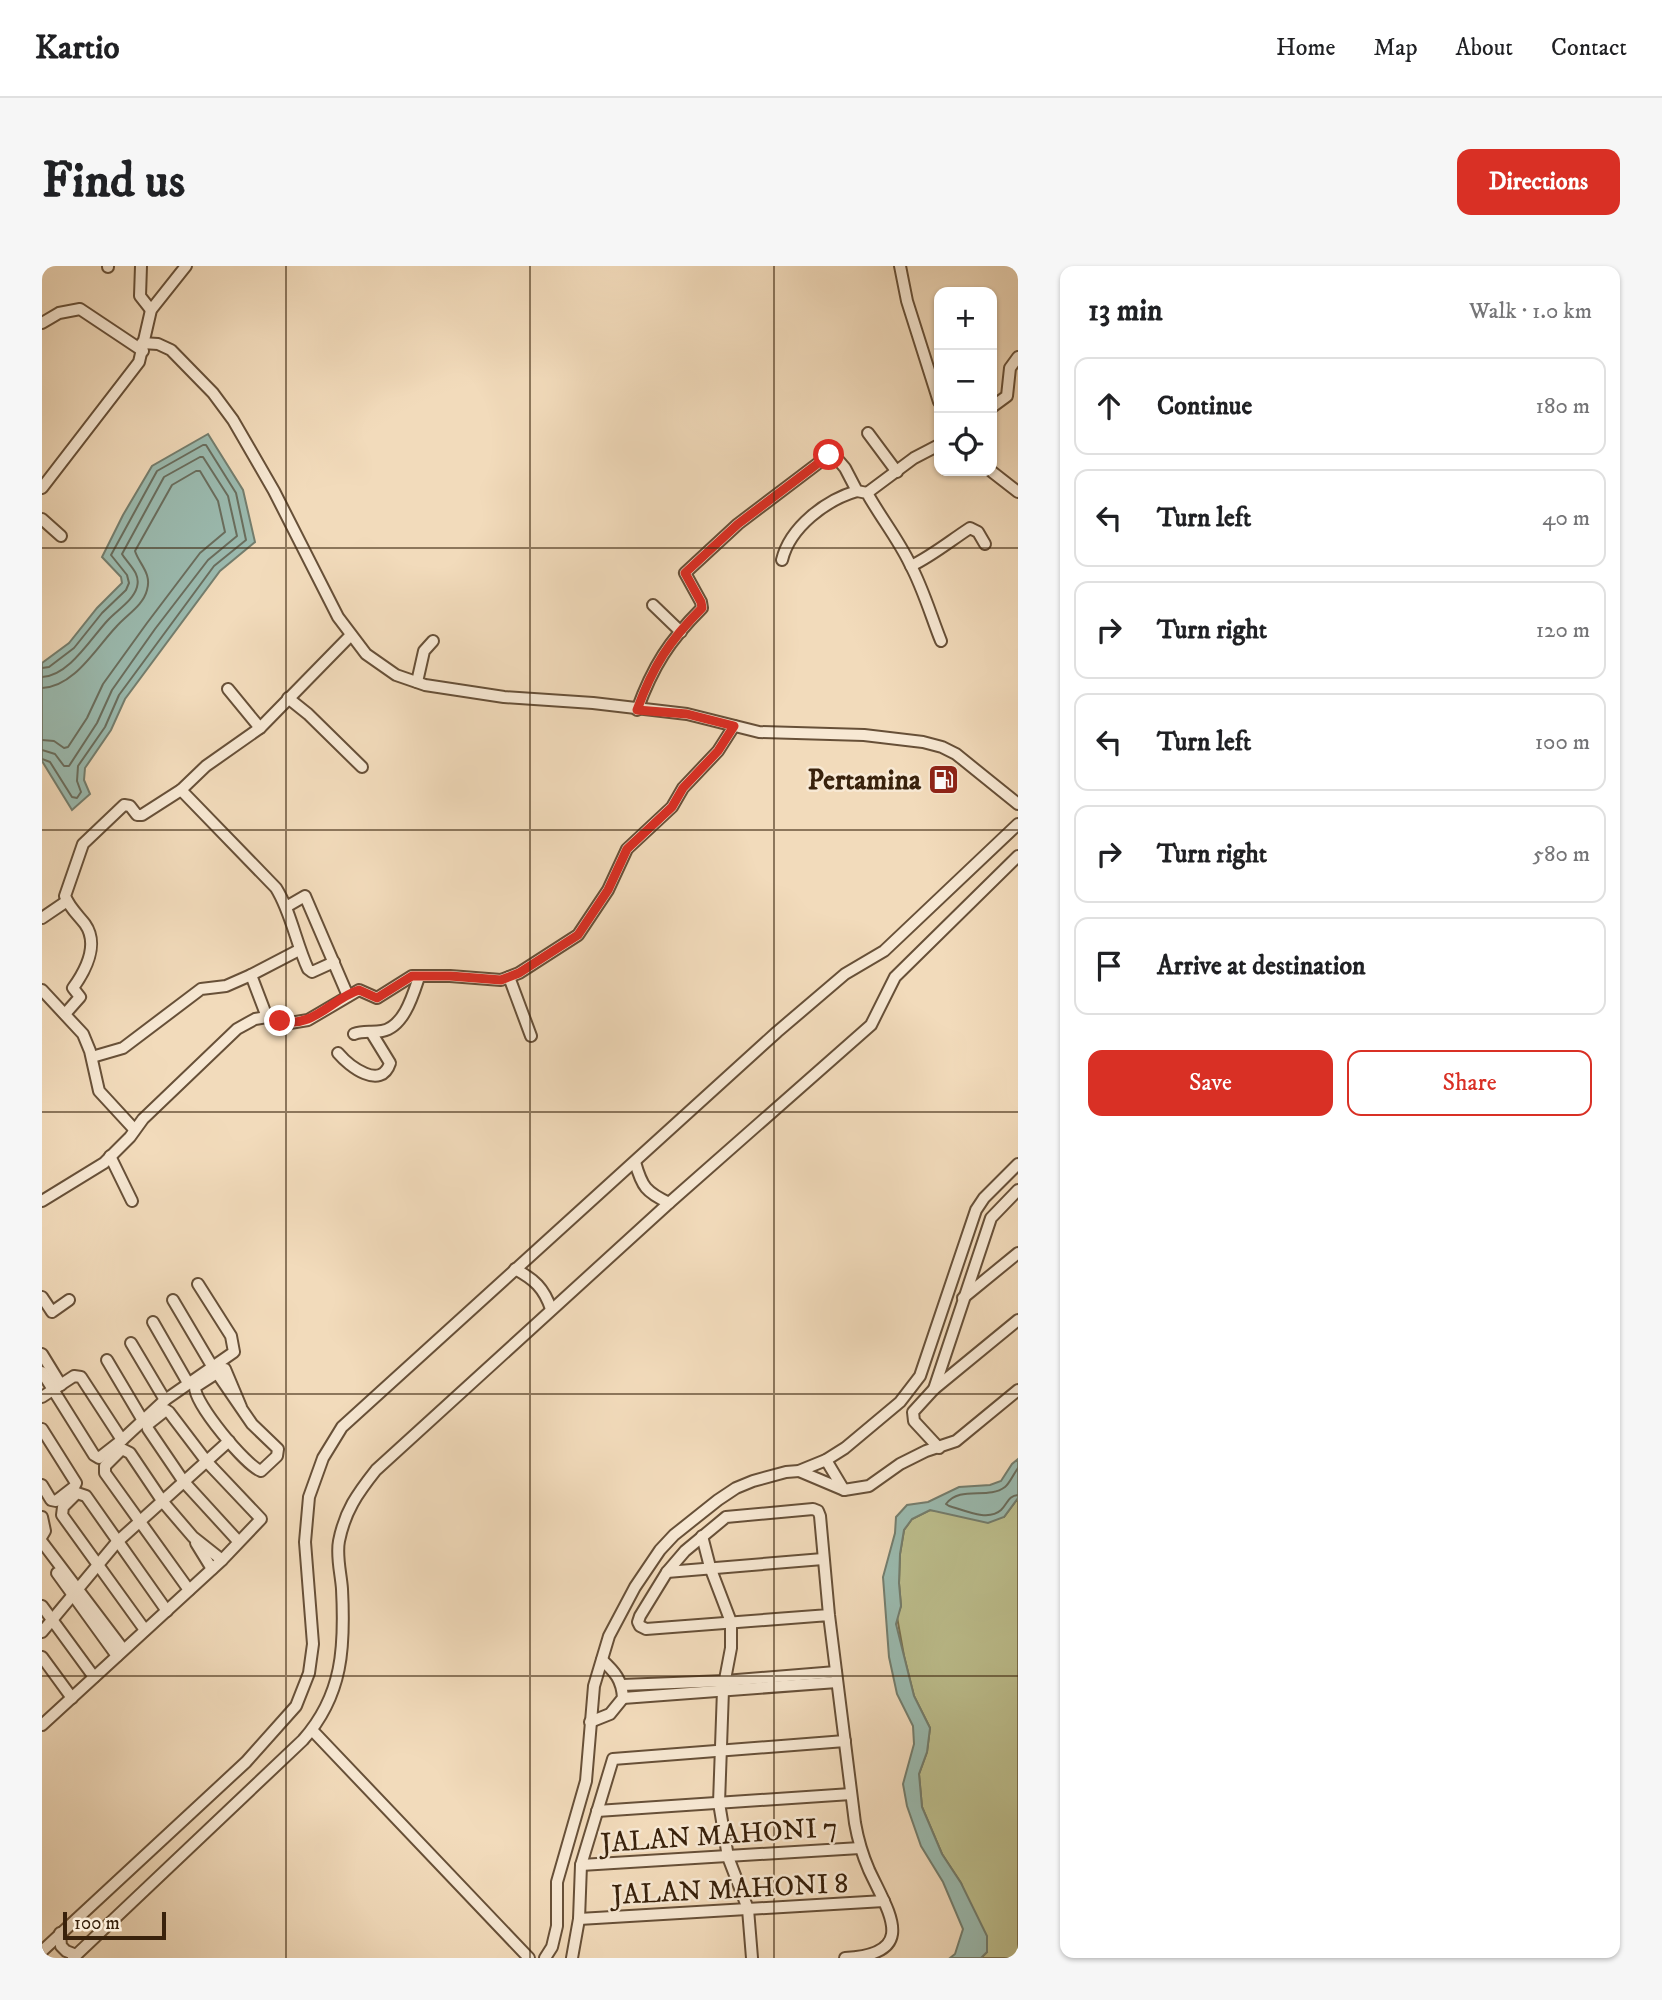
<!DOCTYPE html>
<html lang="en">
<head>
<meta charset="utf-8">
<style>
  :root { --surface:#fff; --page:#f6f6f6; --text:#202124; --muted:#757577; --line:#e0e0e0; --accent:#d93025 }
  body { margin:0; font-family:"IM FELL DW Pica",serif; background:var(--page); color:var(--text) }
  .controls { position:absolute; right:21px; top:21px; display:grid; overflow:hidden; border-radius:14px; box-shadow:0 2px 5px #0004 }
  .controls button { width:63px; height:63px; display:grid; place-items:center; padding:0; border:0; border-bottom:2px solid var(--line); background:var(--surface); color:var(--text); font:35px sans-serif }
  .scale { position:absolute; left:21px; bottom:18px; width:103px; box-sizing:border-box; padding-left:7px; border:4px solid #39220c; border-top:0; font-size:19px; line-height:24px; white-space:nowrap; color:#39220c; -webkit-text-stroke:5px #f7e8d3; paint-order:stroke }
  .stop { position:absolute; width:21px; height:21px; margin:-16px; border:5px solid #d93025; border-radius:50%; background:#fff }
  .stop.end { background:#d93025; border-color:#fff; box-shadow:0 2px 7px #0008 }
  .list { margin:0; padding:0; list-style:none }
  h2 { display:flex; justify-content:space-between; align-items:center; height:91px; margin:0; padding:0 28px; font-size:30px }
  h2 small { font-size:23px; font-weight:400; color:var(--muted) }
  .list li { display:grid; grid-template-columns:46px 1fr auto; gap:21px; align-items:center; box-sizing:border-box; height:98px; margin:0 14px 14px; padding:0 14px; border:2px solid var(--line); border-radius:14px }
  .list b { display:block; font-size:26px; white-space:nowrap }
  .list em { font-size:23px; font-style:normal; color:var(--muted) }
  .actions { display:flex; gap:14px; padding:21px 28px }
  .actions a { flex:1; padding:16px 0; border:2px solid var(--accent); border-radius:14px; text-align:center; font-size:24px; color:var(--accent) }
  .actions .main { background:var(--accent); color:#fff }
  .icon { flex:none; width:38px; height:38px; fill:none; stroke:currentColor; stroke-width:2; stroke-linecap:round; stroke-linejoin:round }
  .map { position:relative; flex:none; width:976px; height:1692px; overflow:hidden; border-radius:14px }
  header { display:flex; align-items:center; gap:42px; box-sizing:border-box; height:98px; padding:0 35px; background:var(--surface); border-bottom:2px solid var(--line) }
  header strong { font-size:33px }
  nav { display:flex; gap:38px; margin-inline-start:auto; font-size:24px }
  .intro { display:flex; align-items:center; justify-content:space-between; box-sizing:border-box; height:168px; padding:0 42px }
  h1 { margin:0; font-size:49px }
  .button { padding:18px 32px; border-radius:14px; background:var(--accent); color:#fff; font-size:24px; font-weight:700 }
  main { display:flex; gap:42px; padding:0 42px }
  aside { flex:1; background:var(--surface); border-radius:14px; box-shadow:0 2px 5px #0004 }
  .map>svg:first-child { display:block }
</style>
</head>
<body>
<header>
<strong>Kartio</strong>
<nav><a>Home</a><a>Map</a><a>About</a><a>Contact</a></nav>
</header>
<div class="intro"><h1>Find us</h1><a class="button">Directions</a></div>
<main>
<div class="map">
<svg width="976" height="1692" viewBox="0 0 976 1692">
  <rect width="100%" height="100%" fill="#f2dbbb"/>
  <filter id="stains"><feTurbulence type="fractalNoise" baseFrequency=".00286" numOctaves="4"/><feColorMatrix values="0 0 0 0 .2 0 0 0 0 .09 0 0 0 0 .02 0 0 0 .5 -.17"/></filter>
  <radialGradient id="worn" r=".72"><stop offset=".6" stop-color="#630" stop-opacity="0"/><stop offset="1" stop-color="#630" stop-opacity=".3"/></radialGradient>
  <!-- green -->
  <path fill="#bdbf8e" stroke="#7b704d" stroke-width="2" d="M976 1232V1692H939L945 1686 919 1617 900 1588 880 1541 877 1508 885 1486 888 1462 872 1430 862 1390 855 1351 859 1340 857 1317 858 1288 862 1264 870 1253 888 1244 962 1251Z"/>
  <!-- water -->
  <g fill="#9bbbb0" stroke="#747e6e" stroke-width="2">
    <path d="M166 168 201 224 213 276 178 305 83 433 69 464 43 502 42 514 48 528 30 544 0 495V397L27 377 55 342 80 317 79 311 60 291 81 249 110 200Z"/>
    <path d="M976 1193V1232L962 1251 946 1257 888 1244 870 1253 862 1264 858 1288 857 1317 859 1340 854 1358 872 1430 888 1462 885 1486 877 1508 880 1541 900 1588 919 1617 945 1670V1686L939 1692H908L913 1688 921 1663 901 1616 879 1580 865 1540 861 1518 872 1478 871 1460 855 1428 847 1391 841 1311 853 1267 854 1251 865 1239 886 1236 917 1221 948 1219 959 1215 970 1198Z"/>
  </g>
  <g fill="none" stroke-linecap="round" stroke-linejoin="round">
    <!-- shore -->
    <g stroke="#6a6e5e" stroke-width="2">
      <path d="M0 402 7 401 32 382 60 347 84 324 87 317 85 309 69 289 115 205 161 179H164L194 227 204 274 172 300 77 429 63 461 36 500 35 515 39 526 35 532 30 531 8 496 0 493"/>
      <path d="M0 411C27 410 49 372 66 354 75 344 91 335 95 321 99 307 86 298 80 288L122 211 158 191H161L186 230 195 270 166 294 113 363 70 424 55 457 27 500H22L13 488 0 484"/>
      <path d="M0 422C32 421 54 382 74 361 84 349 101 340 105 324 110 307 97 298 93 285L130 219 154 205H158L176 235 183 266 158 287 105 357 61 418 45 452 26 481 22 482 12 475 0 474"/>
      <path d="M976 1202C972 1207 968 1217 963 1221 946 1234 918 1219 904 1238L907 1240C922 1244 946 1256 959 1244 966 1237 966 1230 976 1229"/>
    </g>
    <defs>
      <g id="minor">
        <path d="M66 0V1"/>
        <path d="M99 0 98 30 109 44"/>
        <path d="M858 0 865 35 897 136"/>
        <path d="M0 57 17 47 38 43 101 85"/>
        <path d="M100 77 116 78 129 84 171 127 191 154 232 225 296 351 324 388 354 409 383 419 462 431 551 437 645 448 717 466 822 469 881 476 900 481 914 488 976 538"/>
        <path d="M950 141 965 130 968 102 976 91"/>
        <path d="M826 167 855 206"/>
        <path d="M949 205 976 226"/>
        <path d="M0 222 97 96 109 44 144 0"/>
        <path d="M825 227 872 192 897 179"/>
        <path d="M0 253 19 270"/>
        <path d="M740 294C748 261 784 234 815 225"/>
        <path d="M869 300C890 290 908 275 928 262L936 266 943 278"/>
        <path d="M611 339 639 366"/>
        <path d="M375 416 382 385 391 375"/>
        <path d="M186 423 218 462"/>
        <path d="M246 432 266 448 320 501"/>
        <path d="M595 444C611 400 627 375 660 342L659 336 643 307 696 258 787 189 791 188 803 202 815 225 825 227C839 252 856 273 868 298 881 322 889 350 899 375"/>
        <path d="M139 524 234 622C249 646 254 677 266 703L270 706 292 696"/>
        <path d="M244 641 263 630 306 730"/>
        <path d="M0 652 25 635"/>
        <path d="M467 711 489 770"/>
        <path d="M0 724 41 768 48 785 57 825 92 863"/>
        <path d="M23 748 38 731 31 722C44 704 57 678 43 658 36 649 27 641 23 630L41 578 82 539 88 540 95 549H100L139 524 164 500 218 462 309 369"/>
        <path d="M225 751 209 709 257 684"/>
        <path d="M312 768C322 764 329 767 340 765 362 761 371 729 377 711"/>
        <path d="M296 787C307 800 339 825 348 797L329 766"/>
        <path d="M50 791 81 782 159 723 184 720 209 709"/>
        <path d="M68 890 90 935"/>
        <path d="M593 896C600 921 604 926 627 937"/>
        <path d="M0 935 62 897 88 871 101 853 195 763 213 753 225 751 248 757 266 754 317 724 335 732 370 710H408L459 714 477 707 536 669 566 624 585 583 630 541 641 522 676 485 692 460"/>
        <path d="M473 1003C492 1013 502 1022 509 1043"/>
        <path d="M0 1031 10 1046 27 1034"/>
        <path d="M921 1032 976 987"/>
        <path d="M131 1034 170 1100"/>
        <path d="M111 1056 146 1117"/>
        <path d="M89 1077 123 1134"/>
        <path d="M0 1088 19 1119"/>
        <path d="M65 1094 100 1153"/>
        <path d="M0 1106 52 1189 57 1192 80 1174 123 1134 192 1086 189 1070 156 1018"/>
        <path d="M175 1107 210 1158 236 1183 235 1190 219 1205C204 1200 152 1137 153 1121L181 1103H183L199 1141"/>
        <path d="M892 1123 976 1054"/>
        <path d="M0 1131 32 1110 39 1111 80 1174"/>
        <path d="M0 1163 34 1217 32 1221 14 1235 9 1234 0 1219"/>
        <path d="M897 1182 872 1155 871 1146 892 1123 949 952 976 924"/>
        <path d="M784 1194 802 1224"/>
        <path d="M757 1205 802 1224 827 1220 858 1198 884 1185 914 1175 976 1124"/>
        <path d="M0 1251 3 1265 0 1270"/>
        <path d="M660 1270 668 1301 689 1356V1382L681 1424 677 1537 686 1591 706 1643 710 1692"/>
        <path d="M0 1276 81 1383"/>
        <path d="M154 1277 170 1303"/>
        <path d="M625 1306 781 1293"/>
        <path d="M15 1307 75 1390"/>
        <path d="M147 1324 63 1207V1200L80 1183 88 1187 121 1236 151 1271 180 1294"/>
        <path d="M0 1340 52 1411"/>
        <path d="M787 1349 604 1363 598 1360 596 1356 598 1350 625 1306 643 1285 684 1251 771 1243 776 1245 778 1250 787 1349 813 1557C816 1574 820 1588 827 1604 847 1647 877 1688 803 1692"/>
        <path d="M103 1364 20 1249 21 1241 35 1227 44 1230 125 1345"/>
        <path d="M0 1366 75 1276 187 1175"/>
        <path d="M0 1391 30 1432"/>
        <path d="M580 1419 683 1415 794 1406"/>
        <path d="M581 1432 795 1416"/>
        <path d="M548 1456 568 1448 581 1432C580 1414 573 1406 560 1394"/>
        <path d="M0 1459 180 1294 219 1253 165 1196 127 1146 124 1144 105 1159 106 1163 142 1216 196 1275"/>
        <path d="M270 1464 487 1692"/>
        <path d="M555 1545 809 1528"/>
        <path d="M539 1599 818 1582"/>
        <path d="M537 1653 842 1635"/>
        <path d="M18 1667 19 1680 24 1685 34 1689"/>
        <path d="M0 1685 204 1496 254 1440 267 1407 271 1378 263 1276 267 1231 281 1192 300 1161 735 766 803 708 842 685 976 558"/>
        <path d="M31 1692 261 1474C301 1429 303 1381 300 1323 299 1308 294 1290 297 1275 303 1245 315 1228 334 1204L627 937 829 759 853 711 976 590"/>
        <path d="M503 1692 510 1681 515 1660V1616L544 1515 552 1420 567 1370 593 1321 618 1284 632 1269 676 1234 694 1222 711 1215 744 1206 757 1205 784 1194 803 1182 858 1136 878 1110 934 944 942 932 976 898"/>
        <path d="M530 1692 537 1653 539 1599 571 1493 803 1475"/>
      </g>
    </defs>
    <!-- minor casing -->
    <use href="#minor" stroke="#675038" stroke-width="14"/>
    <!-- minor -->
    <use href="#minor" stroke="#f7e8d3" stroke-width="10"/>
  </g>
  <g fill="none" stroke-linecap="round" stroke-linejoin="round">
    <!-- route -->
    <path stroke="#d93025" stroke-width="9" d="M238 755C271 763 289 733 317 724L335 732 370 710H408L459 714 477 707 536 669 566 624 585 583 630 541 641 522 676 485 692 460 645 448 595 444C611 400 627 375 660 342L659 336 643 307 696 258 787 189"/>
  </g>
  <!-- grid -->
  <path fill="none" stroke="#39220c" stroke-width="2" stroke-opacity="0.55" d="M244 0V1692M488 0V1692M732 0V1692M0 282H976M0 564H976M0 846H976M0 1128H976M0 1410H976"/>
  <!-- icons -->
  <defs>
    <symbol id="fuel-square" viewBox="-11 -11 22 22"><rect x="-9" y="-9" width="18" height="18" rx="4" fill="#8f2418" stroke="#f7e8d3"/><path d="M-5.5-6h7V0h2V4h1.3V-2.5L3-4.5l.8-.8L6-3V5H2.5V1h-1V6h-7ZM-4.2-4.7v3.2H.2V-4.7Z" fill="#fff"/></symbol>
  </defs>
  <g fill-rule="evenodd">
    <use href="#fuel-square" x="884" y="496" width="35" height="35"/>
  </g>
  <g text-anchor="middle" stroke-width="5" stroke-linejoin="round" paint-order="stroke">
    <!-- poi labels -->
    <g font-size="28" font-weight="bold" fill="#39220c" stroke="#f7e8d3" text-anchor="end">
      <text x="879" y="523">Pertamina</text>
    </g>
    <!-- street labels -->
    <g font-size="28" fill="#39220c" stroke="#f7e8d3">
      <text transform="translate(677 1568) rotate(-4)" y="10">JALAN MAHONI 7</text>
      <text transform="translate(688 1622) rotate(-3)" y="10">JALAN MAHONI 8</text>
    </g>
  </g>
  <rect width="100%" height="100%" filter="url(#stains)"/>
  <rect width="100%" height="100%" fill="url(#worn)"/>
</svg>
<div class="controls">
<button>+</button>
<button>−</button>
<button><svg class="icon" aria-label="locate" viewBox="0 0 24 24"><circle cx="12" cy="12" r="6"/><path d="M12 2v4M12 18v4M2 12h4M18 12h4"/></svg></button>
</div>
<div class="scale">100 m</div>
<div class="stop" style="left:787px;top:189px"></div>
<div class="stop end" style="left:238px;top:755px"></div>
</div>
<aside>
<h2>13 min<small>Walk · 1.0 km</small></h2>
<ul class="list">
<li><svg class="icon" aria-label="ahead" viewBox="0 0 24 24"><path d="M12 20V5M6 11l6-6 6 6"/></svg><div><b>Continue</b></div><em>180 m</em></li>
<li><svg class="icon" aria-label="left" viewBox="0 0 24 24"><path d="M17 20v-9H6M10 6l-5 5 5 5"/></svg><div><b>Turn left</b></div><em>40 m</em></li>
<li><svg class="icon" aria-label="right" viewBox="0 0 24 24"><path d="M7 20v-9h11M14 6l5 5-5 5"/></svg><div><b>Turn right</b></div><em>120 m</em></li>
<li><svg class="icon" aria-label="left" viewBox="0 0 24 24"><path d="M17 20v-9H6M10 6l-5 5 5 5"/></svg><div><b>Turn left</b></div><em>100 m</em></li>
<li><svg class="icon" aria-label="right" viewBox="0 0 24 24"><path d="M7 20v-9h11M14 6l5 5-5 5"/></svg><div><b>Turn right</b></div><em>580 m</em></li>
<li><svg class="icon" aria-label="arrive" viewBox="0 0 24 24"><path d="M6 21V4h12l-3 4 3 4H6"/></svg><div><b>Arrive at destination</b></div></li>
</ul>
<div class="actions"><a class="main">Save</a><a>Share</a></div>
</aside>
</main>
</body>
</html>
